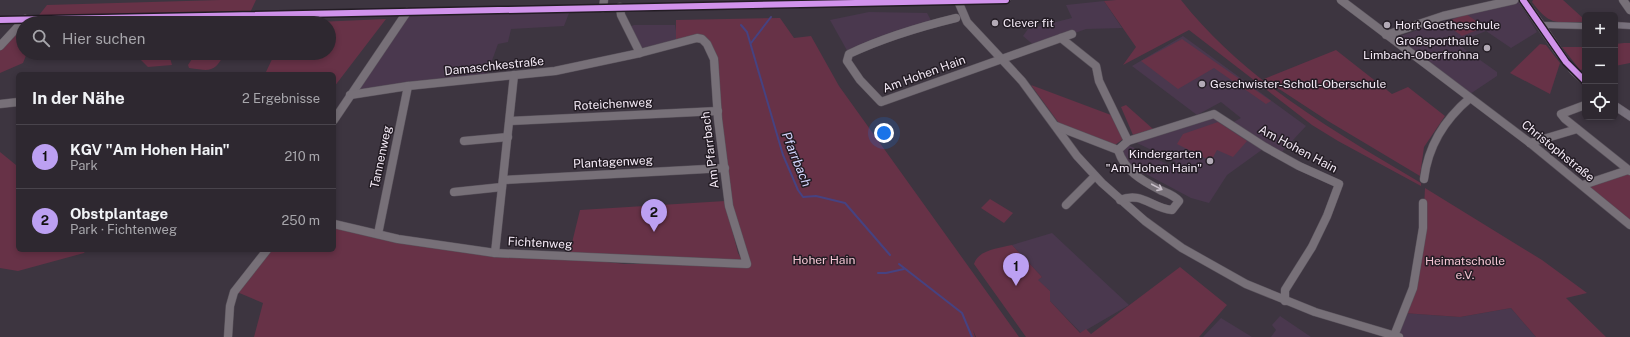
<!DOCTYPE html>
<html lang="de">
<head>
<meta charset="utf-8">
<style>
  :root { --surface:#2e2830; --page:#363038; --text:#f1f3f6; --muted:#a7a6ab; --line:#49444c; --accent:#bca0f2 }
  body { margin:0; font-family:"Public Sans",sans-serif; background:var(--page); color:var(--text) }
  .controls { position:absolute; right:12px; top:12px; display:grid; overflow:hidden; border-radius:6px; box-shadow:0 2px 6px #0003 }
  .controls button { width:36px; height:36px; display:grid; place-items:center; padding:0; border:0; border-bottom:1px solid var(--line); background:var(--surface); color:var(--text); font:20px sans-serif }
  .you { position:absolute; left:884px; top:133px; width:14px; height:14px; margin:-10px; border:3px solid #fff; border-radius:50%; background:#1a73e8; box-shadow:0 0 0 6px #1a73e833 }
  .badge { display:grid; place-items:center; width:26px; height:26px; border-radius:50%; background:var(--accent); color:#111; font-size:13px; font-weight:700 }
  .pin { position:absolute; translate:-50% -33px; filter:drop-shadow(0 1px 2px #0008) }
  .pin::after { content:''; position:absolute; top:21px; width:14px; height:12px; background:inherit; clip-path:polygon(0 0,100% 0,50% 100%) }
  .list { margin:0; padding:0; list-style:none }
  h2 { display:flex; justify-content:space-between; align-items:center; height:52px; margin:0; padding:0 16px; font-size:17px }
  h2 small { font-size:13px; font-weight:400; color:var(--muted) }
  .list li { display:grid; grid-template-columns:26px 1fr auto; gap:12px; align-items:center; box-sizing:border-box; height:64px; padding:0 16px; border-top:1px solid var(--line) }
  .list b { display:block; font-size:15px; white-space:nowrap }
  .list p { margin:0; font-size:13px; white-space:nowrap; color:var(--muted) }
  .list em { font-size:13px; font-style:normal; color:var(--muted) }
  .icon { flex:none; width:22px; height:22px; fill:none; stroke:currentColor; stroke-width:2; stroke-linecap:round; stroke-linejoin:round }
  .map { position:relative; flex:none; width:1630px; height:337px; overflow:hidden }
  .search { position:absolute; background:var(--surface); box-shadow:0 2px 6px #0003; left:16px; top:16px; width:320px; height:44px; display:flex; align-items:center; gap:10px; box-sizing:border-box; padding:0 14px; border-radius:22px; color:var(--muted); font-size:15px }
  .panel { position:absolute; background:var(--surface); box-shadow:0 2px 6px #0003; left:16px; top:72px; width:320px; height:180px; border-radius:6px }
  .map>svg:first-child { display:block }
</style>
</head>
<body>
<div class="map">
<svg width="1630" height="337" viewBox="0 0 1630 337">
  <rect width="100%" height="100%" fill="#3d3540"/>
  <!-- built -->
  <g fill="#4a384e">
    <path d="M1104 1 1122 28 1086 29 1036 47 1023 36 1028 29 1072 18 1066 5Z"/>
    <path d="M1518 1 1537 32 1511 48 1486 31 1456 43 1497 72V76L1470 94 1394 38 1472 12Z"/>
    <path d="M571 8 564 26 511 29 508 42 498 44 486 77 350 95 406 13Z"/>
    <path d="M869 12 927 13 933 24 849 54 830 20Z"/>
    <path d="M634 25H675L678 42 640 53 627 28Z"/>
    <path d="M1183 36 1306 126 1280 154 1230 124 1241 118 1221 102 1197 115 1132 66Z"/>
    <path d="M1215 117 1263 149 1227 175 1209 203 1191 198 1146 174 1135 173 1122 152 1128 145 1173 167 1176 162 1167 158 1166 160 1159 156 1160 154 1137 143 1140 141Z"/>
    <path d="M1052 233 1129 305 1081 333 1050 301V291L1037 280 1042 277 1012 245Z"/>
    <path d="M1511 308 1536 337H1399L1403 313 1460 317Z"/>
    <path d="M1280 316 1311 337H1271L1276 330 1272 325Z"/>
    <path d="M1221 318 1252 337H1203Z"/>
  </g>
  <!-- green -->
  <g fill="#673247">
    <path d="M220 0H256L249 15 214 16 210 23H23V53H27L23 63 0 73V46L25 19H36L47 5Z"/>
    <path d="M1116 0H1181C1245 81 1334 131 1421 183V186L1338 141 1312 125 1189 30 1123 65 1136 47 1104 1Z"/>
    <path d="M1533 0H1563L1585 20V22C1556 22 1551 27 1532 2Z"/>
    <path d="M1466 14 1485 27 1462 36 1444 23Z"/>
    <path d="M780 18 794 38 811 36 839 86 1019 337H976L973 330 975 337H254L263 303 237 292 270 250H334V226L398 239 625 264H747L729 206 714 59C703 36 701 38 676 39V20Z"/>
    <path d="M386 19 334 87V74H265L275 53H329V23H294Z"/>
    <path d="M1182 39 1271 101 1266 104 1214 68 1178 89 1141 61Z"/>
    <path d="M1624 43H1630V63L1615 66V44Z"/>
    <path d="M1540 44 1546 45 1560 63 1550 94 1510 73Z"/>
    <path d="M1562 47H1585V69L1580 70Z"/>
    <path d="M1336 50 1392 94 1408 87 1445 116 1424 147 1420 176 1328 121 1264 79Z"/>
    <path d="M136 53H170L169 54 172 65 148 67 135 54Z"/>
    <path d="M196 53H225C214 73 211 71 189 68L188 65Z"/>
    <path d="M1031 85 1111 115 1123 139 1115 145 1061 126Z"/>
    <path d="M1126 105 1153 129 1133 135 1121 107Z"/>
    <path d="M1218 122 1247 141 1233 157 1217 150 1211 161 1177 144 1183 134Z"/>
    <path d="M0 152 16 165 18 164V250H86L84 253 18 271 0 268Z"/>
    <path d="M1630 171V225L1583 185Z"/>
    <path d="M1425 188 1542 260 1587 293 1566 298 1606 337H1536L1511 308 1460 317 1403 313 1413 288 1423 228Z"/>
    <path d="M990 199 1013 213 1004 223 981 208Z"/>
    <path d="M725 201 738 253 743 262 569 255 580 210Z"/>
    <path d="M1012 245 1042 277 1038 280 1050 291V301L1080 333 1086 329 1091 334 1180 267 1227 305 1199 337H1026L974 264C978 250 999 248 1012 245Z"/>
  </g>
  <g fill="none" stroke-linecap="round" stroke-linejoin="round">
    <!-- stream -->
    <g stroke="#464281" stroke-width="2">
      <path d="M741 25 747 32 783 155 798 190 803 197 816 196 845 203 890 255"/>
      <path d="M751 43 771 17"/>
      <path d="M899 264 962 313 972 337"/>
      <path d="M878 273H886L904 269"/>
    </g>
    <defs>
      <g id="minor">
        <path d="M1341 0 1530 143 1630 225"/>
        <path d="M1623 0 1630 10"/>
        <path d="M958 1 967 22 1022 81 1077 156 1102 183 1145 221 1182 248 1246 284 1315 312 1399 337"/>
        <path d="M620 7 621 15 640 53"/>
        <path d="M603 8 604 0"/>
        <path d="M956 18C919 27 883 38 849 54L847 61 860 80 881 102 1072 34"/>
        <path d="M1386 35 1443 16 1514 0"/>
        <path d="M1061 38 1096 66 1099 81 1128 141"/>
        <path d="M0 46 25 19"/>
        <path d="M0 104 18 102"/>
        <path d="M1585 105 1561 114 1565 119 1630 171"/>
        <path d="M334 120 407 12"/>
        <path d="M510 121 718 111"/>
        <path d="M1056 126 1118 150"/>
        <path d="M464 141 508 137"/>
        <path d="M1530 143 1577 129"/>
        <path d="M1118 150 1128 141 1214 114 1265 147 1299 166 1339 184 1327 216 1312 247 1285 290V301"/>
        <path d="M1118 150C1125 171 1141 180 1160 190 1167 193 1174 195 1179 201L1172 210C1151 208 1142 191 1120 200"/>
        <path d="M1424 179C1428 146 1445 119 1470 98"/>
        <path d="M503 180 725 168"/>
        <path d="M1583 185 1628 170"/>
        <path d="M454 192 502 187"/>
        <path d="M1066 205 1095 176"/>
        <path d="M334 224 398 239 495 253 747 264 729 206 718 119 714 59 707 44 702 39 697 38 640 53 555 71 408 86 350 95"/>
        <path d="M378 234 408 86"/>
        <path d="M495 253 514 75"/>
        <path d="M1394 336 1413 288 1423 228V203"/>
        <path d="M228 337 230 306 234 292 267 250"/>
      </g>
      <g id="major">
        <path d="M886 0H1011L1006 3C671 11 335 16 0 23V17Z"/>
        <path d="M1518 0H1528L1544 22 1585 23V29L1548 28 1569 59 1585 75V84L1581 83 1571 74 1555 54Z"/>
        <path d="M1615 22 1630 23V29L1615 28Z"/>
        <path d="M1615 101 1630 111V121L1615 111Z"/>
      </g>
    </defs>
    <!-- minor casing -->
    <use href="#minor" stroke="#5a535c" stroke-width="9"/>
    <!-- major casing -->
    <use href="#major" stroke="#5a535c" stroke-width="1"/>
    <!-- minor -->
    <use href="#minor" stroke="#777078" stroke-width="8"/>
    <!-- major -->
    <use href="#major" fill="#78717c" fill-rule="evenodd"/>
    <defs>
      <g id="bus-1">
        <path d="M1523 0 1566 62 1585 81"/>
        <path d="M0 20 1006 0"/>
      </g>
    </defs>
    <!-- bus-1 casing -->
    <use href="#bus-1" stroke="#231c24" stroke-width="9"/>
    <!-- bus-1 -->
    <use href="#bus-1" stroke="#d193ec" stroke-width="6"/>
  </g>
  <!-- one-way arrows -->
  <defs><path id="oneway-shaft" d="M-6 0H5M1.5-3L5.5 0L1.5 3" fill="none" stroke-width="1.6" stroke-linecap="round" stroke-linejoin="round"/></defs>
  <use stroke="#c8bfc9" href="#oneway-shaft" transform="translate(1157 187) rotate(28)"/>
  <!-- markers -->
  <g fill="#b3aab6" stroke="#231c24" stroke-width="1.5">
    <circle cx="995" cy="23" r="4"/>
    <circle cx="1387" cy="25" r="4"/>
    <circle cx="1487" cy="48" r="4"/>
    <circle cx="1202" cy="84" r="4"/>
    <circle cx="1210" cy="161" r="4"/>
  </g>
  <g text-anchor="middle" stroke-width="3" stroke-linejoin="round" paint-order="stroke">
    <!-- poi labels -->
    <g font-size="12" fill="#f3e9f5" stroke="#231c24" text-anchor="start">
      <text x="1003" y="27">Clever fit</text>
      <text x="1395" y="29">Hort Goetheschule</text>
      <text x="1479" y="45" text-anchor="end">Großsporthalle<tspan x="1479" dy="14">Limbach-Oberfrohna</tspan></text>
      <text x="1210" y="88">Geschwister-Scholl-Oberschule</text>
      <text x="1202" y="158" text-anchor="end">Kindergarten<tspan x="1202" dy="14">"Am Hohen Hain"</tspan></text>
    </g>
    <!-- street labels -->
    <g font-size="12" fill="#f3e9f5" stroke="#231c24">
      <text transform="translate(494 66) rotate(-6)" y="4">Damaschkestraße</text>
      <text transform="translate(924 74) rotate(-20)" y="4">Am Hohen Hain</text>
      <text transform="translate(613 104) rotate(-3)" y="4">Roteichenweg</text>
      <text transform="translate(1298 149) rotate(28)" y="4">Am Hohen Hain</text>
      <text transform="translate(710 150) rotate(-97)" y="4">Am Pfarrbach</text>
      <text transform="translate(1558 151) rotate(39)" y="4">Christophstraße</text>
      <text transform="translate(381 157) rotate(-78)" y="4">Tannenweg</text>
      <text transform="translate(613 162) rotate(-3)" y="4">Plantagenweg</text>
      <text transform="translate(540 243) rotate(3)" y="4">Fichtenweg</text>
    </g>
    <!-- park labels -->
    <g font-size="12" fill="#f2c4d2" stroke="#231c24">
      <text x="824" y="264">Hoher Hain</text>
      <text x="1465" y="265">Heimatscholle<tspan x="1465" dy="14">e.V.</tspan></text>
    </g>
    <!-- water labels -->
    <g font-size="13" font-style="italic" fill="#d4d5fe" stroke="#231c24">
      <text transform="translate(797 159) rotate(68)" y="5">Pfarrbach</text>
    </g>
  </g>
</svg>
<div class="controls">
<button>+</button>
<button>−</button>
<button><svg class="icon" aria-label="locate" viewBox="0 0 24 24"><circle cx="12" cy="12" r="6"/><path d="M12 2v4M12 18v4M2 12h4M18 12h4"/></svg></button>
</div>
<div class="you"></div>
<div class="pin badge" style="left:1016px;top:286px">1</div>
<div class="pin badge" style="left:654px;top:232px">2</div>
<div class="search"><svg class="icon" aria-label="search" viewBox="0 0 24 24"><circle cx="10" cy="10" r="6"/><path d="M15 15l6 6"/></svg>Hier suchen</div>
<section class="panel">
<h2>In der Nähe<small>2 Ergebnisse</small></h2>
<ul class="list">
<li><span class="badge">1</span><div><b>KGV &quot;Am Hohen Hain&quot;</b><p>Park</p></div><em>210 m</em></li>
<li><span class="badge">2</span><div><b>Obstplantage</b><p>Park · Fichtenweg</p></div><em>250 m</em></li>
</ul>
</section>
</div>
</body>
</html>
